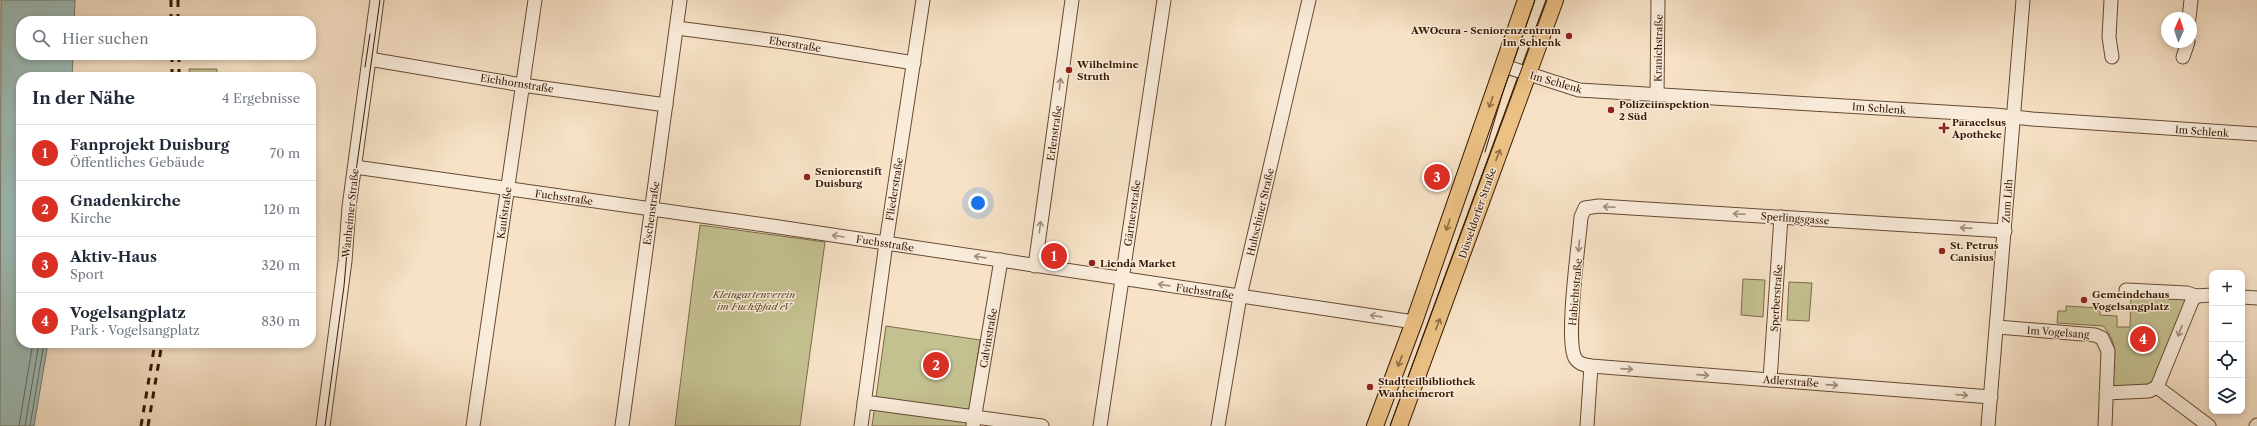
<!DOCTYPE html>
<html lang="de">
<head>
<meta charset="utf-8">
<style>
  :root { --surface:#fff; --page:#f6f6f7; --text:#1f2937; --muted:#747a83; --line:#e0e1e3; --accent:#d93025 }
  body { margin:0; font-family:"Libre Caslon Text",serif; background:var(--page); color:var(--text) }
  .controls { position:absolute; right:12px; bottom:12px; display:grid; overflow:hidden; border-radius:8px; box-shadow:0 2px 6px #0003 }
  .controls button { width:36px; height:36px; display:grid; place-items:center; padding:0; border:0; border-bottom:1px solid var(--line); background:var(--surface); color:var(--text); font:20px sans-serif }
  .compass { position:absolute; left:2161px; top:12px; width:36px; height:36px; border-radius:50%; background:var(--surface); box-shadow:0 2px 6px #0003; rotate:3deg }
  .you { position:absolute; left:978px; top:203px; width:14px; height:14px; margin:-10px; border:3px solid #fff; border-radius:50%; background:#1a73e8; box-shadow:0 0 0 6px #1a73e833 }
  .badge { display:grid; place-items:center; width:26px; height:26px; border-radius:50%; background:var(--accent); color:#fff; font-size:13px; font-weight:700 }
  .pin { position:absolute; translate:-50% -50%; border:2px solid #fff; box-shadow:0 1px 4px #0006 }
  .list { margin:0; padding:0; list-style:none }
  h2 { display:flex; justify-content:space-between; align-items:center; height:52px; margin:0; padding:0 16px; font-size:17px }
  h2 small { font-size:13px; font-weight:400; color:var(--muted) }
  .list li { display:grid; grid-template-columns:26px 1fr auto; gap:12px; align-items:center; box-sizing:border-box; height:56px; padding:0 16px; border-top:1px solid var(--line) }
  .list b { display:block; font-size:15px; white-space:nowrap }
  .list p { margin:0; font-size:13px; white-space:nowrap; color:var(--muted) }
  .list em { font-size:13px; font-style:normal; color:var(--muted) }
  .icon { flex:none; width:22px; height:22px; fill:none; stroke:currentColor; stroke-width:2; stroke-linecap:round; stroke-linejoin:round }
  .map { position:relative; flex:none; width:2257px; height:426px; overflow:hidden }
  .search { position:absolute; background:var(--surface); box-shadow:0 2px 6px #0003; left:16px; top:16px; width:300px; height:44px; display:flex; align-items:center; gap:10px; box-sizing:border-box; padding:0 14px; border-radius:16px; color:var(--muted); font-size:15px }
  .panel { position:absolute; background:var(--surface); box-shadow:0 2px 6px #0003; left:16px; top:72px; width:300px; height:276px; border-radius:16px }
  .map>svg:first-child { display:block }
</style>
</head>
<body>
<div class="map">
<svg width="2257" height="426" viewBox="0 0 2257 426">
  <rect width="100%" height="100%" fill="#f7e2c7"/>
  <filter id="stains"><feTurbulence type="fractalNoise" baseFrequency=".005" numOctaves="4"/><feColorMatrix values="0 0 0 0 .2 0 0 0 0 .09 0 0 0 0 .02 0 0 0 .5 -.17"/></filter>
  <radialGradient id="worn" r=".72"><stop offset=".6" stop-color="#630" stop-opacity="0"/><stop offset="1" stop-color="#630" stop-opacity=".3"/></radialGradient>
  <!-- green -->
  <g fill="#c4c191" stroke="#7c6c48">
    <path d="M189 69H217V77H190Z"/>
    <path d="M700 225 825 242 800 426H675Z"/>
    <path d="M1743 279 1765 280 1763 317 1741 315Z"/>
    <path d="M1789 282 1812 283 1809 321 1787 320Z"/>
    <path d="M2131 294 2187 297 2155 382 2148 386 2116 388 2112 385C2114 360 2120 345 2103 326L2057 323 2058 311H2066V306L2100 308V315L2117 316V327H2130Z"/>
    <path d="M886 326 980 340 967 426H872Z"/>
  </g>
  <!-- water -->
  <path fill="#9dbdb9" stroke="#737b6f" d="M1 0H75L74 21H21V55H73L72 77H21V343H48L34 426H0Z"/>
  <g fill="none" stroke-linecap="round" stroke-linejoin="round">
    <!-- shore -->
    <g stroke="#686a5c" stroke-width="1">
      <path d="M19 426 33 343"/>
      <path d="M25 426 39 343"/>
      <path d="M30 426 44 343"/>
    </g>
    <defs>
      <g id="minor">
        <path d="M2111 0 2109 37 2112 57"/>
        <path d="M2189 18 2191 0"/>
        <path d="M677 28 784 42 914 63"/>
        <path d="M2183 57 2188 42"/>
        <path d="M369 59 522 85 666 105"/>
        <path d="M1504 66 1579 90 1995 115 2032 119 2257 134"/>
        <path d="M1657 95 1658 0"/>
        <path d="M355 167 772 226 1414 322"/>
        <path d="M1035 266 1072 0"/>
        <path d="M2126 290 2187 293 2196 296"/>
        <path d="M2196 296 2212 295"/>
        <path d="M2242 297 2257 298"/>
        <path d="M1997 327 2095 335 2102 338 2108 351 2105 426"/>
        <path d="M1770 380 1781 217"/>
        <path d="M2157 387 2209 426"/>
        <path d="M2106 393 2149 391 2157 387 2192 301 2196 296"/>
        <path d="M1991 397 1591 366C1584 365 1579 364 1575 358 1565 339 1579 243 1581 217L1585 208 1599 206 2005 231"/>
        <path d="M864 402 1042 426"/>
        <path d="M323 426 345 261 349 207 377 0"/>
        <path d="M473 426 535 0"/>
        <path d="M622 426 680 0"/>
        <path d="M861 426 886 243 923 0"/>
        <path d="M973 426 1001 260"/>
        <path d="M1100 426 1164 0"/>
        <path d="M1218 426 1240 296 1309 0"/>
        <path d="M1587 426 1591 366"/>
        <path d="M1988 426 2023 0"/>
        <path d="M2256 426 2257 425"/>
      </g>
      <g id="major">
        <path d="M1375 426 1414 322 1526 0"/>
        <path d="M1399 426 1555 0"/>
      </g>
    </defs>
    <!-- minor casing -->
    <use href="#minor" stroke="#654a32" stroke-width="15"/>
    <!-- major casing -->
    <use href="#major" stroke="#341800" stroke-width="18"/>
    <!-- minor -->
    <use href="#minor" stroke="#faecdb" stroke-width="13"/>
    <!-- major -->
    <use href="#major" stroke="#ecc184" stroke-width="16"/>
    <!-- tram -->
    <g stroke="#341800" stroke-width="1">
      <path d="M365 67 370 34"/>
      <path d="M1485 152 1503 92 1535 0"/>
      <path d="M325 426 344 286 351 207 380 0"/>
      <path d="M1390 426 1547 0"/>
    </g>
    <!-- rail -->
    <g stroke="#341800" stroke-width="3" stroke-dasharray="7 7" stroke-linecap="butt">
      <path d="M171 0V21"/>
      <path d="M178 0V21"/>
      <path d="M172 55V77"/>
      <path d="M179 55V77"/>
      <path d="M141 426 155 343"/>
      <path d="M148 426 162 343"/>
    </g>
  </g>
  <!-- one-way arrows -->
  <defs><path id="oneway-shaft" d="M-6 0H5M1.5-3L5.5 0L1.5 3" fill="none" stroke-width="1.6" stroke-linecap="round" stroke-linejoin="round"/></defs>
  <g stroke="#a18d78">
    <use href="#oneway-shaft" transform="translate(1060 84) rotate(-82)"/>
    <use href="#oneway-shaft" transform="translate(1609 207) rotate(-177)"/>
    <use href="#oneway-shaft" transform="translate(1739 214) rotate(-177)"/>
    <use href="#oneway-shaft" transform="translate(1040 227) rotate(-82)"/>
    <use href="#oneway-shaft" transform="translate(1966 228) rotate(-176)"/>
    <use href="#oneway-shaft" transform="translate(838 236) rotate(-171)"/>
    <use href="#oneway-shaft" transform="translate(1579 246) rotate(95)"/>
    <use href="#oneway-shaft" transform="translate(980 257) rotate(-172)"/>
    <use href="#oneway-shaft" transform="translate(1164 285) rotate(-172)"/>
    <use href="#oneway-shaft" transform="translate(1376 316) rotate(-172)"/>
    <use href="#oneway-shaft" transform="translate(2180 331) rotate(111)"/>
    <use href="#oneway-shaft" transform="translate(1627 369) rotate(4)"/>
    <use href="#oneway-shaft" transform="translate(1703 375) rotate(4)"/>
    <use href="#oneway-shaft" transform="translate(1832 385) rotate(4)"/>
    <use href="#oneway-shaft" transform="translate(1962 395) rotate(4)"/>
  </g>
  <g stroke="#906c42">
    <use href="#oneway-shaft" transform="translate(1491 102) rotate(109)"/>
    <use href="#oneway-shaft" transform="translate(1498 155) rotate(-69)"/>
    <use href="#oneway-shaft" transform="translate(1448 225) rotate(109)"/>
    <use href="#oneway-shaft" transform="translate(1438 324) rotate(-69)"/>
    <use href="#oneway-shaft" transform="translate(1400 361) rotate(111)"/>
  </g>
  <!-- markers -->
  <g fill="#8f2418" stroke="#faecdb" stroke-width="1.5">
    <circle cx="1569" cy="36" r="4"/>
    <circle cx="1069" cy="70" r="4"/>
    <circle cx="1611" cy="110" r="4"/>
    <path d="M1942 122h4v4h4v4h-4v4h-4v-4h-4v-4h4z"/>
    <circle cx="807" cy="177" r="4"/>
    <circle cx="1942" cy="251" r="4"/>
    <circle cx="1092" cy="263" r="4"/>
    <circle cx="2084" cy="300" r="4"/>
    <circle cx="1370" cy="387" r="4"/>
  </g>
  <g text-anchor="middle" stroke-width="3" stroke-linejoin="round" paint-order="stroke">
    <!-- poi labels -->
    <g font-size="10" font-weight="bold" fill="#341800" stroke="#faecdb" text-anchor="start">
      <text x="1561" y="34" text-anchor="end">AWOcura - Seniorenzentrum<tspan x="1561" dy="12">Im Schlenk</tspan></text>
      <text x="1077" y="68">Wilhelmine<tspan x="1077" dy="12">Struth</tspan></text>
      <text x="1619" y="108">Polizeiinspektion<tspan x="1619" dy="12">2 Süd</tspan></text>
      <text x="1952" y="126">Paracelsus<tspan x="1952" dy="12">Apotheke</tspan></text>
      <text x="815" y="175">Seniorenstift<tspan x="815" dy="12">Duisburg</tspan></text>
      <text x="1950" y="249">St. Petrus<tspan x="1950" dy="12">Canisius</tspan></text>
      <text x="1100" y="267">Lienda Market</text>
      <text x="2092" y="298">Gemeindehaus<tspan x="2092" dy="12">Vogelsangplatz</tspan></text>
      <text x="1378" y="385">Stadtteilbibliothek<tspan x="1378" dy="12">Wanheimerort</tspan></text>
    </g>
    <!-- street labels -->
    <g font-size="10" fill="#341800" stroke="#faecdb">
      <text transform="translate(795 44) rotate(9)" y="4">Eberstraße</text>
      <text transform="translate(1658 48) rotate(-89)" y="4">Kranichstraße</text>
      <text transform="translate(1556 82) rotate(16)" y="4">Im Schlenk</text>
      <text transform="translate(517 83) rotate(9)" y="4">Eichhornstraße</text>
      <text transform="translate(1879 108) rotate(4)" y="4">Im Schlenk</text>
      <text transform="translate(2202 131) rotate(4)" y="4">Im Schlenk</text>
      <text transform="translate(1054 133) rotate(-82)" y="4">Erlenstraße</text>
      <text transform="translate(894 189) rotate(-81)" y="4">Fliederstraße</text>
      <text transform="translate(564 197) rotate(8)" y="4">Fuchsstraße</text>
      <text transform="translate(2007 201) rotate(-86)" y="4">Zum Lith</text>
      <text transform="translate(1260 212) rotate(-77)" y="4">Hultschiner Straße</text>
      <text transform="translate(350 213) rotate(-84)" y="4">Wanheimer Straße</text>
      <text transform="translate(504 213) rotate(-82)" y="4">Kaufstraße</text>
      <text transform="translate(651 213) rotate(-82)" y="4">Eschenstraße</text>
      <text transform="translate(1132 213) rotate(-82)" y="4">Gärtnerstraße</text>
      <text transform="translate(1477 213) rotate(-71)" y="4">Düsseldorfer Straße</text>
      <text transform="translate(1795 218) rotate(4)" y="4">Sperlingsgasse</text>
      <text transform="translate(885 243) rotate(9)" y="4">Fuchsstraße</text>
      <text transform="translate(1205 291) rotate(8)" y="4">Fuchsstraße</text>
      <text transform="translate(1575 292) rotate(-85)" y="4">Habichtstraße</text>
      <text transform="translate(1776 298) rotate(-86)" y="4">Sperberstraße</text>
      <text transform="translate(2058 332) rotate(4)" y="4">Im Vogelsang</text>
      <text transform="translate(988 338) rotate(-80)" y="4">Calvinstraße</text>
      <text transform="translate(1791 381) rotate(4)" y="4">Adlerstraße</text>
    </g>
    <!-- park labels -->
    <g font-size="10" font-style="italic" fill="#5f4b2c" stroke="#faecdb">
      <text x="754" y="298">Kleingartenverein<tspan x="754" dy="12">im Fuchspfad eV</tspan></text>
    </g>
  </g>
  <rect width="100%" height="100%" filter="url(#stains)"/>
  <rect width="100%" height="100%" fill="url(#worn)"/>
</svg>
<div class="controls">
<button>+</button>
<button>−</button>
<button><svg class="icon" aria-label="locate" viewBox="0 0 24 24"><circle cx="12" cy="12" r="6"/><path d="M12 2v4M12 18v4M2 12h4M18 12h4"/></svg></button>
<button><svg class="icon" aria-label="layers" viewBox="0 0 24 24"><path d="M12 4l9 5-9 5-9-5zM3 14l9 5 9-5"/></svg></button>
</div>
<svg class="compass" viewBox="-18 -18 36 36"><path d="M0-13l5 13h-10z" fill="#e53935"/><path d="M0 13l5-13h-10z" fill="#747a83"/></svg>
<div class="you"></div>
<div class="pin badge" style="left:1054px;top:256px">1</div>
<div class="pin badge" style="left:936px;top:365px">2</div>
<div class="pin badge" style="left:1437px;top:177px">3</div>
<div class="pin badge" style="left:2143px;top:339px">4</div>
<div class="search"><svg class="icon" aria-label="search" viewBox="0 0 24 24"><circle cx="10" cy="10" r="6"/><path d="M15 15l6 6"/></svg>Hier suchen</div>
<section class="panel">
<h2>In der Nähe<small>4 Ergebnisse</small></h2>
<ul class="list">
<li><span class="badge">1</span><div><b>Fanprojekt Duisburg</b><p>Öffentliches Gebäude</p></div><em>70 m</em></li>
<li><span class="badge">2</span><div><b>Gnadenkirche</b><p>Kirche</p></div><em>120 m</em></li>
<li><span class="badge">3</span><div><b>Aktiv-Haus</b><p>Sport</p></div><em>320 m</em></li>
<li><span class="badge">4</span><div><b>Vogelsangplatz</b><p>Park · Vogelsangplatz</p></div><em>830 m</em></li>
</ul>
</section>
</div>
</body>
</html>
